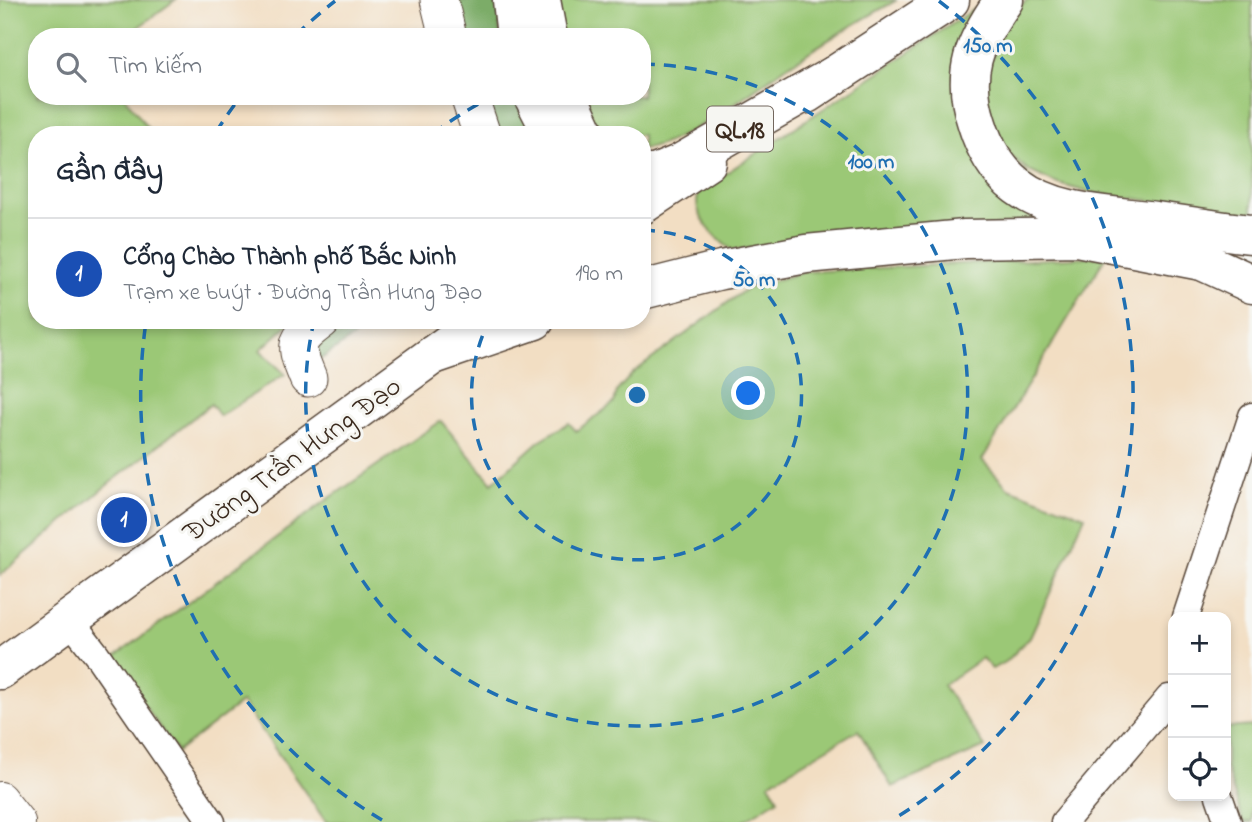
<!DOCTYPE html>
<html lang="vi">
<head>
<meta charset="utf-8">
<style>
  :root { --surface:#fff; --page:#f2f2f3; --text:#1f2937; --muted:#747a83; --line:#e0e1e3; --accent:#2563eb }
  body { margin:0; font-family:"Indie Flower",sans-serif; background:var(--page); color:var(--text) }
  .controls { position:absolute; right:21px; bottom:21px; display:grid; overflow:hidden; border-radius:14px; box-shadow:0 4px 10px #0003 }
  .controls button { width:63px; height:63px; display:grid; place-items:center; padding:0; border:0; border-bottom:2px solid var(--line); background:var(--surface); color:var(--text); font:35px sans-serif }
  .you { position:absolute; left:749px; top:394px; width:24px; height:24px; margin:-18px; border:5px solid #fff; border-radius:50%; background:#1a73e8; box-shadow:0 0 0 10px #1a73e833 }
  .badge { display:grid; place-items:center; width:46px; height:46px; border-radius:50%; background:var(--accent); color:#fff; font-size:23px; font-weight:700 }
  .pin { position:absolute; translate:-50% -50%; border:4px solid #fff; box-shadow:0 2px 7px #0006 }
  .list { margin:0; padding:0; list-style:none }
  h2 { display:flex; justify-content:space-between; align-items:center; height:91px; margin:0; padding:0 28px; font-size:30px }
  h2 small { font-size:23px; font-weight:400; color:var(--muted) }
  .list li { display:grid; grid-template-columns:46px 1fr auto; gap:21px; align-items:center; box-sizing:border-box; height:112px; padding:0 28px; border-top:2px solid var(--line) }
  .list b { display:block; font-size:26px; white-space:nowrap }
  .list p { margin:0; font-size:23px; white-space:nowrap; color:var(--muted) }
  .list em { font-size:23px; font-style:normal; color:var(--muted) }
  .icon { flex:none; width:38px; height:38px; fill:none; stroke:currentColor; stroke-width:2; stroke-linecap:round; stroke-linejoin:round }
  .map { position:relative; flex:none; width:1252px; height:822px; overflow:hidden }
  .search { position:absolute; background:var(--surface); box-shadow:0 4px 10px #0003; left:28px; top:28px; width:623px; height:77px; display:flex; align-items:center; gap:18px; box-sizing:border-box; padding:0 24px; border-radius:28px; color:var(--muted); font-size:26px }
  .panel { position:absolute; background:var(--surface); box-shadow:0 4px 10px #0003; left:28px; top:126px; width:623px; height:203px; border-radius:28px }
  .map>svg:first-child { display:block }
</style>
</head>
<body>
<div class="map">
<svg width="1252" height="822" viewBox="0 0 1252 822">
  <rect width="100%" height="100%" fill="#f6f6f2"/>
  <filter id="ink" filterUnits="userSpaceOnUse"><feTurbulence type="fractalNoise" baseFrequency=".0143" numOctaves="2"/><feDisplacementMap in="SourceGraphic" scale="14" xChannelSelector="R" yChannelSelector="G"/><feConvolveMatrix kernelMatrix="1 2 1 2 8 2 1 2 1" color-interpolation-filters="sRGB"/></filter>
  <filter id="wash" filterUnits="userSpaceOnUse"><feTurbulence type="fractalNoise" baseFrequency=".00686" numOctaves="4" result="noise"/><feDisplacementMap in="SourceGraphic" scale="28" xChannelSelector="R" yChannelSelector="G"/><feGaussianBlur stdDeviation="1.57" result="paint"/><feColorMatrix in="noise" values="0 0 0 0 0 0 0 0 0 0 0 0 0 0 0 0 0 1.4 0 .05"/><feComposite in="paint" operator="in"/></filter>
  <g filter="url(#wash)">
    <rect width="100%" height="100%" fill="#f2dec3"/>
    <!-- green -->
    <g fill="#9bc876" stroke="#6b794a" stroke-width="2">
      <path d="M0 0H175L125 37H37V96H124L153 135H37V320H293L260 350 285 374 220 416 211 404 101 490 0 575Z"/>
      <path d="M551 0H897C859 21 822 43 786 67 753 90 681 146 642 149V135H607L593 120 580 96H642V37H558Z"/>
      <path d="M988 0 957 106 1073 219 732 250C717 240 685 209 702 189Z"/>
      <path d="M1027 0H1252V215L1087 192 1055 183 1029 171 999 145 981 85 1008 17Z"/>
      <path d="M1106 256 982 460 1008 488 1085 516 1030 637 1008 660 992 669 982 658 943 685 985 747 892 787 858 730 769 783 778 799 742 822H326L242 702 177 752 112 659 327 500 441 421 492 483 539 441 569 423 576 431 614 403 617 391 633 373 746 289 803 272Z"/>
      <path d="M1252 726V822H1243L1226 767V728Z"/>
    </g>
    <!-- forest -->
    <g fill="#7cac67" stroke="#5c6b42" stroke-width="2">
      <path d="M459 0H499L500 37H467Z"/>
      <path d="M487 96H518L536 135H497Z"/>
      <path d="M329 320H378L314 364 313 345Z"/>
    </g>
  </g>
  <g filter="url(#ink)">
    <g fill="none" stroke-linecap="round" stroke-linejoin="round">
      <defs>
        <g id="minor">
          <path d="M1186 617 1252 416"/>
          <path d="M69 619 97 655 212 822"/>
          <path d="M1219 796 1228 822"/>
          <path d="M1064 822 1169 698"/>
        </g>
        <path id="tertiary" d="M0 798 19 822"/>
        <g id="secondary">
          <path d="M439 0 448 37"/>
          <path d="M469 96 482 135"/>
          <path d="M308 378C295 346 292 342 322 320"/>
        </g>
        <path id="primary" d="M0 670 459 336"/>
        <g id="trunk">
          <path d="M806 94 950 0"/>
          <path d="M642 205 707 162"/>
        </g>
        <g id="motorway">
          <path d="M512 0 516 37"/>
          <path d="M541 0 548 37"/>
          <path d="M1004 0C974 42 960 73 977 124 984 147 998 172 1017 186 1055 215 1111 215 1156 221 1188 225 1220 231 1252 234"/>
          <path d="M533 96 553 135"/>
          <path d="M568 96 586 135"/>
          <path d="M642 174H655L679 164 835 75"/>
          <path d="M642 290 721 270 806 254 965 239 1077 237 1202 261 1252 284"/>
          <path d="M433 355 535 320"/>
        </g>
      </defs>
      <!-- minor casing -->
      <use href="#minor" stroke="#564537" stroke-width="29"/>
      <!-- tertiary casing -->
      <use href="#tertiary" stroke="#564537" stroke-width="34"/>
      <!-- secondary casing -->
      <use href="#secondary" stroke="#564537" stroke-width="39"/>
      <!-- primary casing -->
      <use href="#primary" stroke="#564537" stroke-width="41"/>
      <!-- trunk casing -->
      <use href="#trunk" stroke="#564537" stroke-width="41"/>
      <!-- motorway casing -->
      <use href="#motorway" stroke="#564537" stroke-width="41"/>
      <!-- minor -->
      <use href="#minor" stroke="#fff" stroke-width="26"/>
      <!-- tertiary -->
      <use href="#tertiary" stroke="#fff" stroke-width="32"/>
      <!-- secondary -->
      <use href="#secondary" stroke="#fff" stroke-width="37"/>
      <!-- primary -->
      <use href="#primary" stroke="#fff" stroke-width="38"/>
      <!-- trunk -->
      <use href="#trunk" stroke="#fff" stroke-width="38"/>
      <!-- motorway -->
      <use href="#motorway" stroke="#fff" stroke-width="38"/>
    </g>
  </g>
  <!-- distance rings -->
  <g fill="none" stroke="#1f6fb2" stroke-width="3.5" stroke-dasharray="12 9">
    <path d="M643 230A165 165 0 1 1 489 321"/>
    <path d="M433 134A331 331 0 0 1 492 97M643 64A331 331 0 1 1 314 321"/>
    <path d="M382 820A496 496 0 0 1 146 322M216 132A496 496 0 0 1 241 96M296 35A496 496 0 0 1 335 1M939 1A496 496 0 0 1 892 820"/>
  </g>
  <g text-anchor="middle" stroke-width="6" stroke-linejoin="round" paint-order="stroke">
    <!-- shield labels -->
    <rect fill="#f6f6f2" stroke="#73675e" stroke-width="2" x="707" y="106.5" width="66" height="45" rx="5"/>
    <g font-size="26" font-weight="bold" fill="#3b2a1e">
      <text x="740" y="138">QL.18</text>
    </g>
    <!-- street labels -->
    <g font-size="28" fill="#3b2a1e" stroke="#f6f6f2">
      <text transform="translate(291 458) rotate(-36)" y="10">Đường Trần Hưng Đạo</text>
    </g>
  </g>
  <circle cx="637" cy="395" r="10" fill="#1f6fb2" stroke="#f6f6f2" stroke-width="3.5"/>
  <g font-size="21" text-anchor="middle" font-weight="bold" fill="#1f6fb2" stroke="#f6f6f2" stroke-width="6" stroke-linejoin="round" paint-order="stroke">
    <text x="988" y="52">150 m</text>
    <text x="871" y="168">100 m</text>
    <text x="754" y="286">50 m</text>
  </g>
</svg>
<div class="controls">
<button>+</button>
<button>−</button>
<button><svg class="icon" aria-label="locate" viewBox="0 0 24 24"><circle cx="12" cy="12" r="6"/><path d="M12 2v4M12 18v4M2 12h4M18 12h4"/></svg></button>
</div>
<div class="you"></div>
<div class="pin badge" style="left:124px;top:520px;background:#1a4fb4">1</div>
<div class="search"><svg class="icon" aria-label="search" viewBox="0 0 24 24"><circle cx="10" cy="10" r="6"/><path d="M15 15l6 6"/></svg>Tìm kiếm</div>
<section class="panel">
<h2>Gần đây<small></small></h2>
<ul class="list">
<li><span class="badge" style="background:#1a4fb4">1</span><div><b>Cổng Chào Thành phố Bắc Ninh</b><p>Trạm xe buýt · Đường Trần Hưng Đạo</p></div><em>190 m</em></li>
</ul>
</section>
</div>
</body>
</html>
